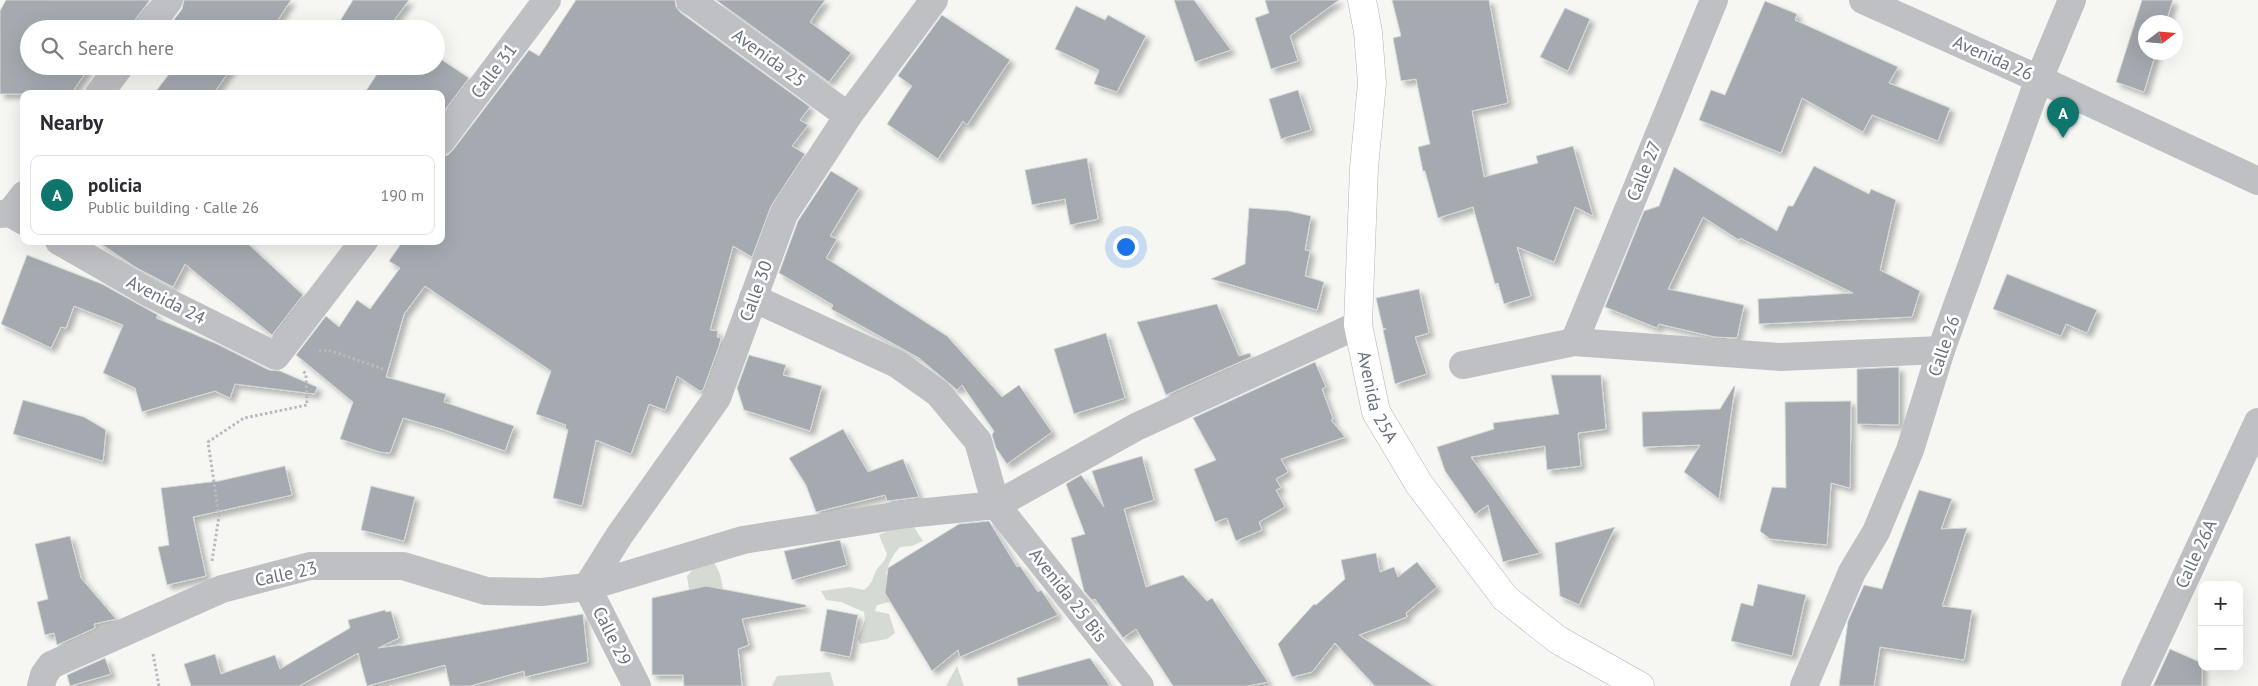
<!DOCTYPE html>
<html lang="en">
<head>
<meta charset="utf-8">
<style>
  :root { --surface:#fff; --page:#f2f2f3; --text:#2b2b33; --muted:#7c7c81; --line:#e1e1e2; --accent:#0f766e }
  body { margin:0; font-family:"PT Sans",sans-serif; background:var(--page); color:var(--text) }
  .controls { position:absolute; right:15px; bottom:15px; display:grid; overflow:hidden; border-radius:10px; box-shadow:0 5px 20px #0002 }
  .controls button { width:45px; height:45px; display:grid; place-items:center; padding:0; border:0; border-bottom:1px solid var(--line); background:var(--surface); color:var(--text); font:25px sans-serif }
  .compass { position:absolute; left:2138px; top:15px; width:45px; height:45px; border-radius:50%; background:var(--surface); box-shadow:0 5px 20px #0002; rotate:74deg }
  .you { position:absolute; left:1125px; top:246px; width:18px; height:18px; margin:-12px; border:4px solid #fff; border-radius:50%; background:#1a73e8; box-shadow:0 0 0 8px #1a73e833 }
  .badge { display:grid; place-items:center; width:32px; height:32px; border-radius:50%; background:var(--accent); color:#fff; font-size:16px; font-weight:700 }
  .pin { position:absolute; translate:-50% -41px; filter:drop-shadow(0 1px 2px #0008) }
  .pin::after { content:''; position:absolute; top:26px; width:18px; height:15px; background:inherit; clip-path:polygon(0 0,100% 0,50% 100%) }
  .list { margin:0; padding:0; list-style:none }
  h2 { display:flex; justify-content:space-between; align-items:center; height:65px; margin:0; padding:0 20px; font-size:21px }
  h2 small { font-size:16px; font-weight:400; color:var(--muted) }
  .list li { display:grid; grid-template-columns:32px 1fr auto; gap:15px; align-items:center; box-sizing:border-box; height:80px; margin:0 10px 10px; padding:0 10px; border:1px solid var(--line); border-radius:10px }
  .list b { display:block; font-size:19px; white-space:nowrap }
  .list p { margin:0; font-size:16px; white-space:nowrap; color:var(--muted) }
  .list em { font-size:16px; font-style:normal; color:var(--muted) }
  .icon { flex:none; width:28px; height:28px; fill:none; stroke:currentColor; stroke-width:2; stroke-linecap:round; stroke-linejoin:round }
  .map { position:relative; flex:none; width:2258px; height:686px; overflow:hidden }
  .search { position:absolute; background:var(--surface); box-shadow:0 5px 20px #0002; left:20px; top:20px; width:425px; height:55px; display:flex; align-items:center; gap:12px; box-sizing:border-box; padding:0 18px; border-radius:28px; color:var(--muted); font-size:19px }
  .panel { position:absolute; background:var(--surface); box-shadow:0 5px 20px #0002; left:20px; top:90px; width:425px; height:155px; border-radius:10px }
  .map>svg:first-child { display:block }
</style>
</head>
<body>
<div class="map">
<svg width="2258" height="686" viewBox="0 0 2258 686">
  <defs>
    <filter id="shadow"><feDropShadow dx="4.5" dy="4.5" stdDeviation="2.5" flood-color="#0004"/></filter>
  </defs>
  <rect width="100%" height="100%" fill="#f6f6f3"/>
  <!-- green -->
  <g fill="#d5dad3">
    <path d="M910 521 923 541 912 546 900 547C893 554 888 564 886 574L893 575V601L877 605 875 611 889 614 895 633 887 639 860 644 858 638 865 620 864 612 841 602 826 600 821 591 850 587 864 590C876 580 871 577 878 568 882 563 885 561 887 554L879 535Z"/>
    <path d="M713 560 720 574 725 599 693 614 687 576 696 566Z"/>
    <path d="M957 666 964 686H946Z"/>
    <path d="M830 672 834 686H772L777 676Z"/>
  </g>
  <!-- building -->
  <g fill="#a4aab0" stroke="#d7d8d6" filter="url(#shadow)">
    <path d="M6 0H150L135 20 133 29H29V66H90L71 94H0V11Z"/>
    <path d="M184 0H291L272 29H167L182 9Z"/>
    <path d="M353 0H409L390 26 395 29H335Z"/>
    <path d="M576 0H675L676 7 681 13 810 107 800 120 808 125 792 146 805 154 771 206 752 257 733 246 710 330 718 331 717 337 721 338 719 346 703 390 700 391 677 376 665 410 649 404 631 454 596 440 582 506 553 498 568 430 565 428 566 425 536 414 551 371 425 286 404 314 386 377 446 394 444 402 514 426 505 451 442 429 403 418 390 453 380 452 340 439 353 402 296 355 326 316 339 327 357 300 370 309 400 268 389 261 403 241H441V156L448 155 453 150 529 50 539 56Z"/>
    <path d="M716 0H825L810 22 851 53 829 82Z"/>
    <path d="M1174 0H1194L1231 50 1195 62Z"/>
    <path d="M1265 0H1339L1290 36 1298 61 1271 69 1255 18 1269 13Z"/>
    <path d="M1392 0H1489L1508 103 1472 111 1484 177 1538 163 1536 156 1573 146 1593 216 1575 207 1554 262 1517 247 1531 296 1504 304 1498 283 1495 284 1473 207 1438 218 1425 171H1423L1418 147 1430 144 1416 79 1401 81 1393 38 1401 36Z"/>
    <path d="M2142 0H2173L2166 22H2146V52H2156L2144 92 2116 82Z"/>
    <path d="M1765 1 1797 14 1795 20 1898 67 1889 83 1950 108 1938 141 1872 115 1863 132 1802 98 1781 153 1699 120 1711 90 1725 95Z"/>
    <path d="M1076 6 1105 20 1108 15 1146 36 1117 92 1094 84 1099 70 1055 49Z"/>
    <path d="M1565 8 1590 19 1568 71 1540 57Z"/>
    <path d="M942 15 1010 60 967 125 963 121 938 159 887 124 912 86 898 76 899 74Z"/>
    <path d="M436 56 469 78 441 115V94H364L379 71 372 66H436Z"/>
    <path d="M166 66H233L213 94H154L172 70Z"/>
    <path d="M1298 90 1311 130 1281 139 1269 99Z"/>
    <path d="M1087 158 1098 219 1070 225 1065 199 1032 205 1025 170Z"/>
    <path d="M1814 166 1869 194 1871 189 1896 200 1880 270 1920 291 1912 317 1759 324 1758 299 1853 293 1740 238 1739 240 1703 217 1668 289 1744 305 1737 338 1715 337 1659 324 1657 328 1605 307 1644 211 1659 206 1674 167 1777 231 1788 206H1793Z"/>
    <path d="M831 171 859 188 830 236 837 239 826 258 947 336 1002 397 1019 385 1052 432 1007 464 996 448 992 435 994 431 962 385 957 390 919 358 831 309 833 305 779 273 798 221Z"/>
    <path d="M1249 208 1289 211 1311 216 1305 250 1310 251 1305 276 1324 282 1317 310 1211 279 1245 264Z"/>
    <path d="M97 241H245L303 295 272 335 185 264 173 287 135 267Z"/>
    <path d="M27 255 102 284 158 315 156 318 217 344 269 370 280 371 317 387 315 394 235 384 230 398 215 391 142 412 135 388 103 373 123 325 74 306 66 328 61 327 51 348 1 324Z"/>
    <path d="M2007 274 2097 310 2087 333 2066 324 2061 336 1993 309Z"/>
    <path d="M1419 289 1429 333 1415 337 1427 374 1395 384 1383 330 1386 329 1383 328 1376 298Z"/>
    <path d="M1217 304 1239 356 1250 353 1251 357 1166 395 1137 322Z"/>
    <path d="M1106 333 1125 398 1074 414 1054 349Z"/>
    <path d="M749 355 786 365 783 375 822 386 810 431 744 410 737 388Z"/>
    <path d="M1315 362 1326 387 1322 389 1333 419 1331 420 1345 437 1281 459 1288 472 1276 479 1281 488 1276 490 1285 507 1259 522 1262 530 1236 541 1227 518 1215 522 1194 469 1216 460 1193 418Z"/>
    <path d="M1899 367V425L1857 424V369Z"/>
    <path d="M1551 375H1601L1606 429 1578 433 1581 466 1547 470 1545 446 1471 457 1540 553 1503 562 1488 505 1475 514 1445 471 1437 447 1494 429 1493 423 1559 414Z"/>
    <path d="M1734 386H1735L1719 499 1684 472 1700 445 1643 447 1642 412 1720 409Z"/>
    <path d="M23 400 84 417 106 430 103 461 13 434Z"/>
    <path d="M1851 401 1850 488 1831 483 1827 545 1770 539 1760 531 1772 487 1786 488 1785 402Z"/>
    <path d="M843 429 868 472 903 459 919 497 887 501 885 495 816 512 806 485 789 458Z"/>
    <path d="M1142 456 1154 500 1124 509 1146 587 1183 575 1207 601 1212 598 1268 682 1247 686H1173L1136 629 1123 638 1095 599 1092 600 1084 591 1071 538 1085 534 1066 484 1081 475 1104 507 1092 471Z"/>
    <path d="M285 466 292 495 193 517 206 576 167 585 158 547 169 545 161 488 219 481Z"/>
    <path d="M371 486 415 497 404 541 361 530Z"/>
    <path d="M1919 490 1952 499 1941 529 1967 528 1942 606 1972 610 1964 660 1880 647 1874 686H1839L1848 621 1864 585 1882 589Z"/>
    <path d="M989 521 1017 567 1020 566 1038 592 1041 590 1058 615 960 657 958 650 932 671 885 593 888 568 959 524Z"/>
    <path d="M1615 527 1579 605 1560 596 1555 543Z"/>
    <path d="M70 536 81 578 116 619 94 624 95 628 57 645 54 633 45 635 37 602 48 599 35 544Z"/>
    <path d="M840 540 847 565 792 580 784 551Z"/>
    <path d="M1376 553 1380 572 1394 567 1398 577 1417 562 1437 587 1406 613 1407 617 1359 635 1434 686H1375L1335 643 1312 672 1292 677 1278 644 1314 604 1316 605 1345 579 1341 560Z"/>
    <path d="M1758 584 1806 595 1792 656 1731 641 1741 603 1753 606Z"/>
    <path d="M706 586 806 605V607L742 619 749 645 738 649 742 686H684L683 675H652V598Z"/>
    <path d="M827 609 858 615 850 657 820 651Z"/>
    <path d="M385 610 386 612 391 611 399 638 378 648 401 645V646L583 614 588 662 525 677 524 671 470 686H450L445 665 367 686 358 653 299 686H191L184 664 215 654 221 674 275 655 280 669 350 628 348 620Z"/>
    <path d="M2170 649 2202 663V686H2153Z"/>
    <path d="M105 658 111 674 70 686 67 675Z"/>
    <path d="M1090 658 1110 686H1018L1017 678Z"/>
  </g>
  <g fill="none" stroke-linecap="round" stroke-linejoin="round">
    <defs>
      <g id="major">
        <path id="s1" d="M1362 0 1368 32 1372 83 1364 168 1358 325 1376 412 1419 484 1505 598 1558 640 1640 686"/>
      </g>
    </defs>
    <!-- major casing -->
    <use href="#major" stroke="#b2b4b9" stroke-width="29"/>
    <!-- path -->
    <g stroke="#b8babd" stroke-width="3" stroke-dasharray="2.5 2.5" stroke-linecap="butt">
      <path d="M319 351 328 350 383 369"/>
      <path d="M212 561 219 516 208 442 244 418 307 405 306 374 303 371"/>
      <path d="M153 654 159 686"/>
    </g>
    <!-- minor -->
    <g stroke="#bec0c4" stroke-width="28">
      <path d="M690 0 848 116"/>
      <path d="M1863 0 2039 79 2258 181"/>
      <path d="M148 29 169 0"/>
      <path d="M99 94 120 66"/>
      <path d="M441 141 547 0"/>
      <path d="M10 213 24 195"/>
      <path d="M0 214 10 213 24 221"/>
      <path d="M59 241 151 294 276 356 364 241"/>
      <path d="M753 298 897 364 938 393 978 441 996 505 1140 686"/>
      <path d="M1574 342 1714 0"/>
      <path d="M1463 365 1574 342 1781 357 1941 350"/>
      <path d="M587 587 619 536 717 398 784 214 848 116 934 0"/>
      <path d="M587 587 637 686"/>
      <path d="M41 686 44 675 51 665 222 589 310 566H403L486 591 542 592 587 587 743 540 907 514 996 505 1136 427 1358 325"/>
      <path d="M1804 686 1852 572 1876 532 1910 450 1941 350 2039 79 2072 0"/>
      <path d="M2135 686 2258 422"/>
    </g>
    <!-- major -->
    <use href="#major" stroke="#fff" stroke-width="28"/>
  </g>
  <g text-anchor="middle" stroke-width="5" stroke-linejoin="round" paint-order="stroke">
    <!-- street labels -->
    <g font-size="18" fill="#697280" stroke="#fff">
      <text transform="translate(769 58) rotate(36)" y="6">Avenida 25</text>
      <text transform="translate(1993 58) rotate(24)" y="6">Avenida 26</text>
      <text transform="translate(494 71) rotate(-53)" y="6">Calle 31</text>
      <text transform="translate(1644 171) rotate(-68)" y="6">Calle 27</text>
      <text transform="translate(756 291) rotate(-70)" y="6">Calle 30</text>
      <text transform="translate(166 300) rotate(27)" y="6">Avenida 24</text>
      <text transform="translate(1944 346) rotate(-71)" y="6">Calle 26</text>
      <text dy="6" stroke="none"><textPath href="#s1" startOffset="401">Avenida 25A</textPath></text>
      <text transform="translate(2196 554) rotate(-65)" y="6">Calle 26A</text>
      <text transform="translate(286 574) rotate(-12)" y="6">Calle 23</text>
      <text transform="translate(1068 595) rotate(52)" y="6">Avenida 25 Bis</text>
      <text transform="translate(612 636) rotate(63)" y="6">Calle 29</text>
    </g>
  </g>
</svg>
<div class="controls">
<button>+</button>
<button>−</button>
</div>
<svg class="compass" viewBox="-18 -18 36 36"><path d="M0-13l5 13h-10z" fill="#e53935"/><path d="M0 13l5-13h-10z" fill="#7c7c81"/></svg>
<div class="you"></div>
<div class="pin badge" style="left:2063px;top:138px">A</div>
<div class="search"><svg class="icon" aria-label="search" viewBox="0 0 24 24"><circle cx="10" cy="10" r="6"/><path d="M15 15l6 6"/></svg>Search here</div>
<section class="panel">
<h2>Nearby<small></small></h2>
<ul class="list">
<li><span class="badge">A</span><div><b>policia</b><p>Public building · Calle 26</p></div><em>190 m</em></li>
</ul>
</section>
</div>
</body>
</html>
